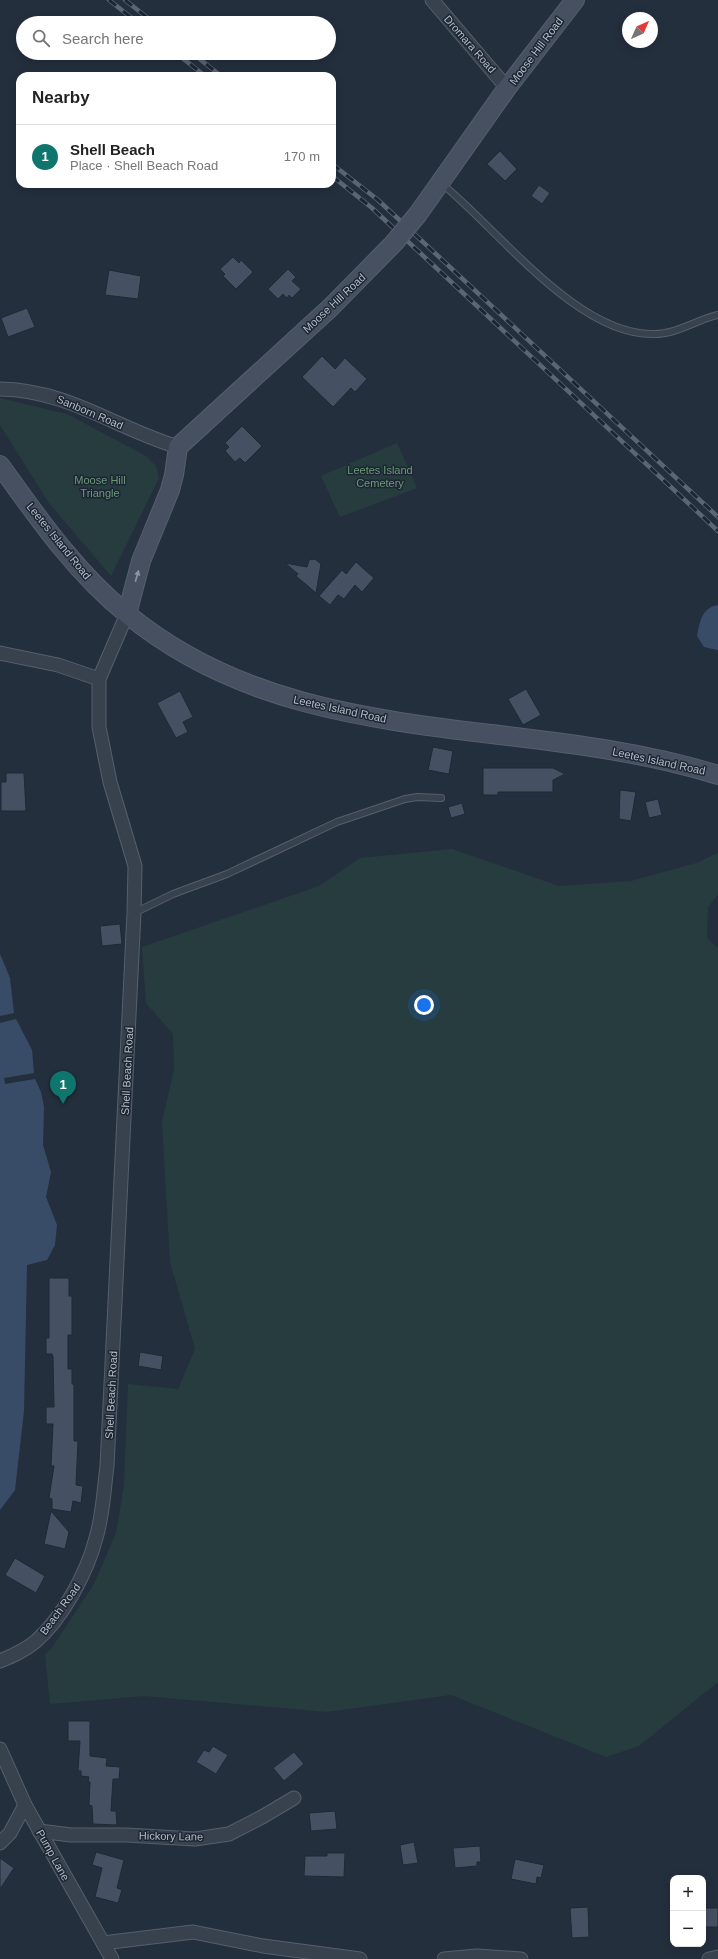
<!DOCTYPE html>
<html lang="en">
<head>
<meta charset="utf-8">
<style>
  :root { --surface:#fff; --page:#f6f6f6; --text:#222; --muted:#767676; --line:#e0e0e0; --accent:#0f766e }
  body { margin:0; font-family:Arial,sans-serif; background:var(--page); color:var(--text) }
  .controls { position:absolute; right:12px; bottom:12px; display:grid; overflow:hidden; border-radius:8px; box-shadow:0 2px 10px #0003 }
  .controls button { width:36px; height:36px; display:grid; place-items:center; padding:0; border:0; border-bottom:1px solid var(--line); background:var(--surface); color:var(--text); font:20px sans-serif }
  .compass { position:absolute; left:622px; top:12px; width:36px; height:36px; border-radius:50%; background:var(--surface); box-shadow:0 2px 10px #0003; rotate:45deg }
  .you { position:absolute; left:424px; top:1005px; width:14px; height:14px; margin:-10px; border:3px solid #fff; border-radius:50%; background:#1a73e8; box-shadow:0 0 0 6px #1a73e833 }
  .badge { display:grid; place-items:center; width:26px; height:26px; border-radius:50%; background:var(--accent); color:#fff; font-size:13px; font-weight:700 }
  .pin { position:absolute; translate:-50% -33px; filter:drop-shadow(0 1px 2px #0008) }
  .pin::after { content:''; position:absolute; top:21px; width:14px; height:12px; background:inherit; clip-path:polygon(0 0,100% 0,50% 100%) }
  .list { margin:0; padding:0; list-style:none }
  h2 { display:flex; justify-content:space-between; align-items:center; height:52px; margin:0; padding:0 16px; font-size:17px }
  h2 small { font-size:13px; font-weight:400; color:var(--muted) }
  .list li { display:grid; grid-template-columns:26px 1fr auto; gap:12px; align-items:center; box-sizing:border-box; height:64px; padding:0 16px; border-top:1px solid var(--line) }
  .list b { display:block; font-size:15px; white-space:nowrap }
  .list p { margin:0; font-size:13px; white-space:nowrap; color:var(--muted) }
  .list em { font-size:13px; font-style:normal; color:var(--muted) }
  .icon { flex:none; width:22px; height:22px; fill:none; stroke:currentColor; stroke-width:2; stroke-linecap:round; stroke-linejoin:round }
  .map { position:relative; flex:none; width:718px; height:1959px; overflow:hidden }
  .search { position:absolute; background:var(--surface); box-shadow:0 2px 10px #0003; left:16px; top:16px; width:320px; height:44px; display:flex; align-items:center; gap:10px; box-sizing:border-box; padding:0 14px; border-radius:22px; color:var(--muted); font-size:15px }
  .panel { position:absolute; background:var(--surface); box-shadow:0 2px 10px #0003; left:16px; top:72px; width:320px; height:116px; border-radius:12px }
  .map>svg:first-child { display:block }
</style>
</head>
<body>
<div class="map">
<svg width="718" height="1959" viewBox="0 0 718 1959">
  <rect width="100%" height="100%" fill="#242f3e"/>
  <!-- green -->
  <g fill="#263c3f">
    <path d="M0 398 67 414 146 456 156 466 159 478 111 576 49 503 0 425Z"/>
    <path d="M397 443 417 488 340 517 321 476Z"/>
    <path d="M452 849 559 886 631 881 696 863 718 853V895L708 907 707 938 718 948V1682L639 1746 606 1757 451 1695 327 1712 144 1696 50 1704 45 1655 53 1646 94 1584 116 1533 124 1485 128 1384 178 1389 195 1349 170 1262 162 1122 174 1069 173 1034 146 1003 142 947 319 886 360 858Z"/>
  </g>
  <!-- water -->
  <g fill="#394c67">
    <path d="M718 605V650H717L704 647 697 636C700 622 701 608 718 605Z"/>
    <path d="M0 954 10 978 14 1013 0 1016Z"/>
    <path d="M16 1019 32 1050 34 1073 4 1078 5 1084 35 1079 41 1092 44 1107 43 1145 51 1172 46 1197 57 1225 55 1245 47 1260 27 1265 24 1411 15 1490 0 1510V1023Z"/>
  </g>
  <!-- building -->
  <g fill="#455162" stroke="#1f2835">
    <path d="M500 151 517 169 505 181 487 164Z"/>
    <path d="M539 185 550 193 542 204 531 196Z"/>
    <path d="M233 257 239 263 241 260 253 272 236 289 223 276 225 274 220 269Z"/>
    <path d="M288 269 296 277 292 281 301 289 292 298 289 295 287 298 283 294 278 299 268 289Z"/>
    <path d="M109 270 141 276 138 299 105 295Z"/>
    <path d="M27 308 35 327 8 337 1 318Z"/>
    <path d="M322 356 335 369 345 358 367 379 355 392 351 388 333 407 302 377Z"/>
    <path d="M242 426 262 446 245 463 240 458 235 462 225 451 229 447 225 443Z"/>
    <path d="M315 559 321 564 316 593 296 576 298 574 285 563 307 567 309 560Z"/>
    <path d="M356 562 374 578 362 592 355 585 344 599 338 595 330 605 319 596 342 570 346 574Z"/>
    <path d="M526 689 541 715 523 725 508 699Z"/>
    <path d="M180 691 193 717 183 722 188 732 176 738 157 703Z"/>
    <path d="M433 747 453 751 449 774 428 770Z"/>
    <path d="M483 768H553L565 774 553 780V792H498V795H483Z"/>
    <path d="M6 773H24L26 811H1V782H6Z"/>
    <path d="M620 790 636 792 631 821 619 819Z"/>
    <path d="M658 799 662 815 649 818 645 802Z"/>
    <path d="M462 803 465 814 451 818 448 807Z"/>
    <path d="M120 924 122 944 102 946 100 926Z"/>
    <path d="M49 1278H69V1296H72V1335H68V1369H72V1384H74V1441H78L76 1485 83 1486 81 1503 73 1501 71 1512 52 1509V1499L49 1498 54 1466H51L53 1424H46V1407H54L53 1357 52 1354H46V1338H49Z"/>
    <path d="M140 1352 163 1356 161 1370 138 1366Z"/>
    <path d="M51 1511 69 1532 65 1549 44 1544Z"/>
    <path d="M15 1558 45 1576 36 1593 5 1575Z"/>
    <path d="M68 1721H90V1756L107 1758 106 1766 120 1767 119 1779H113L111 1811H116L117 1825 93 1824 92 1806 89 1805 90 1782H88L89 1777 81 1776V1771H78L80 1741H68Z"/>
    <path d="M213 1746 228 1755 216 1774 196 1762 204 1750 209 1752Z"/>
    <path d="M294 1752 304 1764 284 1781 273 1768Z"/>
    <path d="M335 1811 337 1829 311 1831 309 1813Z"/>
    <path d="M414 1842 418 1863 403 1865 400 1845Z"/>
    <path d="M480 1846 481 1862H477V1866L455 1868 453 1848Z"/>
    <path d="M96 1852 124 1860 117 1888 122 1890 118 1903 95 1897 102 1868 92 1865Z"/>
    <path d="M327 1853H345L344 1877 304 1876 305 1856H327Z"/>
    <path d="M0 1858 14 1868 0 1889Z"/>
    <path d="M515 1859 544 1865 541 1878 537 1877 536 1884 511 1879Z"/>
    <path d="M588 1907 589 1937 572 1938 570 1908Z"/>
    <rect x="703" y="1908" width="15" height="19"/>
  </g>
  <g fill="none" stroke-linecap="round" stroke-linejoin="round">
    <defs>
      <g id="lane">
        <path d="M442 184C498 229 577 336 654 334 677 334 696 320 718 315"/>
        <path d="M134 913 173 894 227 874 337 822 405 799 417 797 441 798"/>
      </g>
      <g id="street">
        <path d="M432 0 507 88"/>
        <path d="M0 389C68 390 115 428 178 447"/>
        <path d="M0 653 58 665 99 679"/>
        <path d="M0 1661C12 1656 24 1651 35 1642 62 1619 87 1573 96 1538 103 1515 104 1489 107 1466L134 913 135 866 110 782 99 727V679L127 614"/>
        <path d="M0 1749 25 1805 112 1959"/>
        <path d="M39 1831 71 1835H126L195 1839 229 1834 262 1817 294 1798"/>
        <path d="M0 1843 10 1833 25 1805"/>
        <path d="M103 1943 193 1932 263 1946 360 1959"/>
        <path d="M444 1959 477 1956 521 1959"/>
        <path d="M709 1959 718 1957"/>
      </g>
      <g id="secondary">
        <path d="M418 214 507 88 575 0"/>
        <path d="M0 465C38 518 76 573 127 614 297 754 521 713 718 775"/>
        <path d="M127 614 141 561 170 490 174 475 178 447 330 308 394 243"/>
      </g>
    </defs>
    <!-- lane casing -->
    <use href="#lane" stroke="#565f6c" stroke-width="8"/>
    <!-- street casing -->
    <use href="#street" stroke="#565f6c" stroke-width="15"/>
    <!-- secondary casing -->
    <use href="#secondary" stroke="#565f6c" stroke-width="20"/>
    <!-- lane -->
    <use href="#lane" stroke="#38414e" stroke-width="6"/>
    <!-- street -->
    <use href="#street" stroke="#38414e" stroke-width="13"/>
    <!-- secondary -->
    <use href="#secondary" stroke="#465061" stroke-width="18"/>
    <defs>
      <g id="rail">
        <path d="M109 0 138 23"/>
        <path d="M125 0 154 23"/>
        <path d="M176 53 205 76"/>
        <path d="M192 53 221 76"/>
        <path d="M332 164 378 200 718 517"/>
        <path d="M332 176 372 208 718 531"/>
      </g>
    </defs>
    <!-- rail casing -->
    <use href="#rail" stroke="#5a6575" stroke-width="4.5"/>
    <!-- rail -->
    <use href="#rail" stroke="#1d2633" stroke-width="3" stroke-dasharray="9" stroke-linecap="butt"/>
    <defs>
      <path id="secondary-bridge" d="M394 243 418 214"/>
    </defs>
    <!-- secondary-bridge casing -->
    <use href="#secondary-bridge" stroke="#565f6c" stroke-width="20" stroke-linecap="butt"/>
    <!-- secondary-bridge -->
    <use href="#secondary-bridge" stroke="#465061" stroke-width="18"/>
  </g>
  <!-- one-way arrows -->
  <defs><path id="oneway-solid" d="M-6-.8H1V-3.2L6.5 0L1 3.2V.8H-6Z"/></defs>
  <use fill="#8e96a5" href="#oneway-solid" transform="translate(137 576) rotate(-74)"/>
  <g text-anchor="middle" stroke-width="3" stroke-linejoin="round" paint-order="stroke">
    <!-- street labels -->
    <g font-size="11" fill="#b4bcc9" stroke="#1d2633">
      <text transform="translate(470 44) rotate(49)" y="4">Dromara Road</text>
      <text transform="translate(536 51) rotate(-53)" y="4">Moose Hill Road</text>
      <text transform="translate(334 303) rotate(-43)" y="4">Moose Hill Road</text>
      <text transform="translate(90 412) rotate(23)" y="4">Sanborn Road</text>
      <text transform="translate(59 541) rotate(51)" y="4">Leetes Island Road</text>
      <text transform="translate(340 709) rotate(12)" y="4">Leetes Island Road</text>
      <text transform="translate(659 761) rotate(12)" y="4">Leetes Island Road</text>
      <text transform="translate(127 1071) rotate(-87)" y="4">Shell Beach Road</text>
      <text transform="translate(111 1395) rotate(-87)" y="4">Shell Beach Road</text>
      <text transform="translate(60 1609) rotate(-54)" y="4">Beach Road</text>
      <text transform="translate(171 1836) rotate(1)" y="4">Hickory Lane</text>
      <text transform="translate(53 1855) rotate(61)" y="4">Pump Lane</text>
    </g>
    <!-- park labels -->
    <g font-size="11" fill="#6b9a76" stroke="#1d2633">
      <text x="380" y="474">Leetes Island<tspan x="380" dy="13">Cemetery</tspan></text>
      <text x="100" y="484">Moose Hill<tspan x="100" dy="13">Triangle</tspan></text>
    </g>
  </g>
</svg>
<div class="controls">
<button>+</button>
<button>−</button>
</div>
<svg class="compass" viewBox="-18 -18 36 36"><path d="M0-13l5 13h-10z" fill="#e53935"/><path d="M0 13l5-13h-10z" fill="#767676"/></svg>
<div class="you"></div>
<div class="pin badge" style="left:63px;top:1104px">1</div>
<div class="search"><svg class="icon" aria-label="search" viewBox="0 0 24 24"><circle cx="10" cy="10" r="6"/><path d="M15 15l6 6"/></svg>Search here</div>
<section class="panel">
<h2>Nearby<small></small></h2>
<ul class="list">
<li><span class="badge">1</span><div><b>Shell Beach</b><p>Place · Shell Beach Road</p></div><em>170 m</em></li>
</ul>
</section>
</div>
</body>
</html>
